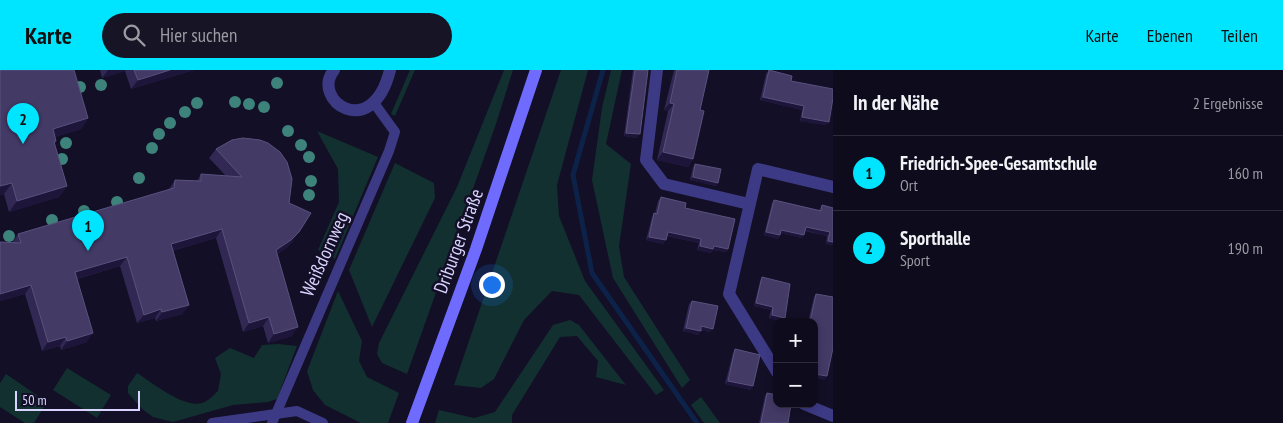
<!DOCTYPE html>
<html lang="de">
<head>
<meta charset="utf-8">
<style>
  :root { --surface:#0e0b1c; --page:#171425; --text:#f1f3f6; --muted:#9b9ba3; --line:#2e2b3b; --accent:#00e5ff }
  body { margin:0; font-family:"PT Sans Narrow",sans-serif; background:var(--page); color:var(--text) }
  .controls { position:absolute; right:15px; bottom:15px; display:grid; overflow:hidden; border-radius:10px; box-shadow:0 2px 8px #0003 }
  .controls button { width:45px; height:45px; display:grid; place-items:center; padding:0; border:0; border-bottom:1px solid var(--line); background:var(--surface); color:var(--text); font:25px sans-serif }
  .scale { position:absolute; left:15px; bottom:12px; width:125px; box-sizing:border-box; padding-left:5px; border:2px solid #d9d4ff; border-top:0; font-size:14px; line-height:18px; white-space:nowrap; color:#d9d4ff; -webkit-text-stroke:4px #130f26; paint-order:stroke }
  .you { position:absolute; left:491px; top:214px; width:18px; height:18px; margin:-12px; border:4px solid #fff; border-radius:50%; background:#1a73e8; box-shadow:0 0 0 8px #1a73e833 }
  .badge { display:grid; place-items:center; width:32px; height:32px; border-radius:50%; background:var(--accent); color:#111; font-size:16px; font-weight:700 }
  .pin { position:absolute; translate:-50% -41px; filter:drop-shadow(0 1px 2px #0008) }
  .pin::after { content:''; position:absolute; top:26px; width:18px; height:15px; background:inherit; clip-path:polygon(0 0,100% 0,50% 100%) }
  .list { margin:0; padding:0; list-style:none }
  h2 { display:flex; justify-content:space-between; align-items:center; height:65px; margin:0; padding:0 20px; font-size:21px }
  h2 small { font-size:16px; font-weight:400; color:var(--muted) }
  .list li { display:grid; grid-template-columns:32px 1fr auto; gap:15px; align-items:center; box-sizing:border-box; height:75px; padding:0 20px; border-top:1px solid var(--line) }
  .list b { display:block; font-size:19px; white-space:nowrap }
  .list p { margin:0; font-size:16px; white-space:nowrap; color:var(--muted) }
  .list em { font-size:16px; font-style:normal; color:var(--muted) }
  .icon { flex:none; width:28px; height:28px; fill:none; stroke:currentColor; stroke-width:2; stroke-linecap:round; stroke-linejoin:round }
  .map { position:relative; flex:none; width:833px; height:353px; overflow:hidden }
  header { display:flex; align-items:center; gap:30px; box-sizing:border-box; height:70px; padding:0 25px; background:var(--accent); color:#111 }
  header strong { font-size:24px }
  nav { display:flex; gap:28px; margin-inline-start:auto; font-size:18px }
  .search { width:350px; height:45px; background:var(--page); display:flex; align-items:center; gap:12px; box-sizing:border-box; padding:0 18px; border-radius:28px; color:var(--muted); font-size:19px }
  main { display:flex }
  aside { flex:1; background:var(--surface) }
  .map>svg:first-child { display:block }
</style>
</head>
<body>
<header>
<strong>Karte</strong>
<div class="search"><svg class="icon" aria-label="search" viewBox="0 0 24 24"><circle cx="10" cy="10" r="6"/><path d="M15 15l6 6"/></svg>Hier suchen</div>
<nav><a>Karte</a><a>Ebenen</a><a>Teilen</a></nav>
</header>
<main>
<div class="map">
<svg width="833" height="353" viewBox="0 0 833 353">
  <rect width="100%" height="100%" fill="#130f26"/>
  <!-- green -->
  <g fill="#12302f">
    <path d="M410 0H415L395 46 391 44Z"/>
    <path d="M504 0H513L495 57 407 304 382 293 377 284 379 273 457 117Z"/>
    <path d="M561 0H588L557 115 559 146 585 211 664 320 656 325 579 225 552 221 524 250 494 309 481 318 454 315Z"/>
    <path d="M611 0H622L606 74 631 94 619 176 624 207 690 310 682 318 613 208 592 110 602 38Z"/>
    <path d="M317 61 378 87 335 189 318 180 339 132 338 99Z"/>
    <path d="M395 93 434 113 435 128 372 257 349 200Z"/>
    <path d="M338 221 362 271 359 291 367 307 399 323 388 353H361L325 335 313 320 307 301Z"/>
    <path d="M570 250 579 255 626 315 596 307 598 291 577 266 560 267 512 345V353H435L439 340 474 348 495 342 553 255Z"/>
    <path d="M278 274 297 276 277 329 268 332 233 335 173 352 153 347 142 339 128 323V316L137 303C153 313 183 338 202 333 207 332 214 325 218 321L221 304 215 288 230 278 254 288 262 275Z"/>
    <path d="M67 298 111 325 97 348 53 320Z"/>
    <path d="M6 304 47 332 34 353H25L0 337V313Z"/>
    <path d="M701 327 720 353H704L691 335Z"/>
  </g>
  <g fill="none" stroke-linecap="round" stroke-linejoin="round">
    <!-- stream -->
    <path stroke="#0c2248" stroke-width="5" d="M603 0 573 105 592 203 697 353"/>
    <!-- service -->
    <g stroke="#3d3a85" stroke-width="10">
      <path d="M212 353 297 341 323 353"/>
      <path d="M272 353 389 81 395 62 374 33"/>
    </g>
    <!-- minor -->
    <g stroke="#3d3a85" stroke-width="12">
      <path d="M334 0C310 30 372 73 390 0"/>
      <path d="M657 0 646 90 664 114 749 134"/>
      <path d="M777 302 729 224 758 99 833 117"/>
      <path d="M804 334 833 346"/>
    </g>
    <!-- secondary -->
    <path stroke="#6f6bff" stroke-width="12" d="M412 353 476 179 536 0"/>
  </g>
  <!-- trees -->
  <g fill="#3d827b">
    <circle cx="277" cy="13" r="6"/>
    <circle cx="101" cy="15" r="6"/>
    <circle cx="80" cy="17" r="6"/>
    <circle cx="235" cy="32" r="6"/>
    <circle cx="197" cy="33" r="6"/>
    <circle cx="249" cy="34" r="6"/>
    <circle cx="264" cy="37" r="6"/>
    <circle cx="185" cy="42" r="6"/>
    <circle cx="170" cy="53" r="6"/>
    <circle cx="288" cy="61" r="6"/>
    <circle cx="159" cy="64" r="6"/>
    <circle cx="66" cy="73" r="6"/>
    <circle cx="301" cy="75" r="6"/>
    <circle cx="152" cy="78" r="6"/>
    <circle cx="309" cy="87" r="6"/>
    <circle cx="62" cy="89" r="6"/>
    <circle cx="139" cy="108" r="6"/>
    <circle cx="311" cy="111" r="6"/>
    <circle cx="309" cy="125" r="6"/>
    <circle cx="117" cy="132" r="6"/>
    <circle cx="84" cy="141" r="6"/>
    <circle cx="52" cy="150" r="6"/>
    <circle cx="9" cy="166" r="6"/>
  </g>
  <!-- wall -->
  <g fill="#312854">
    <path d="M0 0 88 48 81 59 55 67 56 71 54 74 67 116 59 127 9 142 4 124 0 125Z"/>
    <path d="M100 0H194L131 19 125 1 102 8Z"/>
    <path d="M633 0H648L637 68 624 66Z"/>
    <path d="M674 0H709L700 40 693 89 688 97 657 90 668 41 664 40Z"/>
    <path d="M769 0 791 11 826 55 800 51 802 40 760 30 766 4Z"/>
    <path d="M216 79 289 133 293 171 285 179 277 184 292 266 268 273 263 256 243 262 216 168 172 181 189 235 182 244 156 251 155 248 137 253 120 196 77 209 87 272 61 280 60 276 42 281 25 224 0 231V172L12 173 18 164 168 120 169 119 175 110 197 111 201 104 226 106 209 88Z"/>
    <path d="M695 94 718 113 716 116 690 110 693 97Z"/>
    <path d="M661 127 685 138 728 179 726 182 713 180 711 183 697 180 699 173 667 166 663 174 646 170 652 147 654 143 655 144 658 131Z"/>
    <path d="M774 130 819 140 822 135 833 138V175L826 174 827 166 805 161 802 168 781 163 778 169 764 165 772 133Z"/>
    <path d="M762 207 785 248 783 252 769 248 771 240 754 236 760 211Z"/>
    <path d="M816 224 825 310 814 252H808L814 227Z"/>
    <path d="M692 231 710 262 701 260 698 265 683 261 689 234Z"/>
    <path d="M735 279 751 320 725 314 733 283Z"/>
    <path d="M767 323 788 353H759L765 326Z"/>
  </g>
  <!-- shaded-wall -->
  <g fill="#1d163a">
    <path d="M108 0H126L125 1 102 8Z"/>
    <path d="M170 0H194L131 19 138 10Z"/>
    <path d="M763 27 804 36 802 40 760 30Z"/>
    <path d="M670 33 674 34 668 41 664 40Z"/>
    <path d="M802 47 829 52 826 55 800 51Z"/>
    <path d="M88 48 81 59 45 70 53 59Z"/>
    <path d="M626 63 640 64 637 68 624 66Z"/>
    <path d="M663 82 693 89 688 97 657 90Z"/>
    <path d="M693 107 718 113 716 116 690 110Z"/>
    <path d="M12 113 4 124 0 125V116Z"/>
    <path d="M67 116 59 127 9 142 17 131Z"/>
    <path d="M806 157 830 162 827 166 804 160Z"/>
    <path d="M222 159 216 168 164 183 171 174Z"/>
    <path d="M781 160 804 165 802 168 779 163Z"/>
    <path d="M299 162 293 171 285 179 270 189 276 180Z"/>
    <path d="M668 162 701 169 699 173 665 165Z"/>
    <path d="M766 162 780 165 778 169 764 165Z"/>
    <path d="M649 167 666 170 663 174 646 170Z"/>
    <path d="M828 171 833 172V175L826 174Z"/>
    <path d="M700 176H714L728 179 726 182 713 180 711 183 697 180Z"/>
    <path d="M127 187 120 196 69 211 75 202Z"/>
    <path d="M31 215 25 224 0 231V224Z"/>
    <path d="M756 233 773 237 771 240 754 236Z"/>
    <path d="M189 235 182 244 156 251 162 242Z"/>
    <path d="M161 239 155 248 137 253 144 245Z"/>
    <path d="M772 245 785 248 783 252 769 248Z"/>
    <path d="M269 247 263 256 243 262 249 253Z"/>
    <path d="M701 256 713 259 710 262 699 260Z"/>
    <path d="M298 257 292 266 268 273 274 264Z"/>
    <path d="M686 258 701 261 698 265 683 261Z"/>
    <path d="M93 263 87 272 61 280 67 271Z"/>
    <path d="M66 267 60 276 42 281 48 272Z"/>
    <path d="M814 304 827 306 825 310 814 308Z"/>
    <path d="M728 311 753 316 751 320 725 314Z"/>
  </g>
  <!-- building -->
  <g fill="#433a66" stroke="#5a527e">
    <path d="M0 0H74L88 48 53 59 56 71 54 72 67 116 17 131 12 113 0 116Z"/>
    <path d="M134 0H170L138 10Z"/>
    <path d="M635 0H648L640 64 626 63Z"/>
    <path d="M677 0H709L700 40 704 41 693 89 663 82 674 34 670 33Z"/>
    <path d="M769 0 792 6 791 11 833 19V28L829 52 802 47 804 36 763 27Z"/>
    <path d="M243 68 260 70 268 73 280 82 287 92 292 109 289 133 311 143 299 162 291 170 276 180 298 257 274 264 269 247 249 253 222 159 171 174 189 235 162 242 161 239 144 245 127 187 75 202 93 263 67 271 66 267 48 272 31 215 0 224V172L21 173 18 164 174 118 175 110 201 111V104L242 107 216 79 232 70Z"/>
    <path d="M695 94 721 99 718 113 693 107Z"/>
    <path d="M661 127 686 133 685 138 735 149 728 179 714 176 713 179 700 176 701 169 668 162 666 170 649 167 654 143 657 144Z"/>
    <path d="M774 130 821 141 822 135 833 138V172L828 171 830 162 806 157 804 165 781 160 780 165 766 162Z"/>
    <path d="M762 207 790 214 785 248 772 245 773 237 756 233Z"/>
    <path d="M816 224 833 227V278L827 306 814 304V252H810Z"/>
    <path d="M692 231 718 236 713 259 701 256V261L686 258Z"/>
    <path d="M735 279 760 285 753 316 728 311Z"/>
    <path d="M767 323 777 325V334H791L788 353H761Z"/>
  </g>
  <g text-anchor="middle" stroke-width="5" stroke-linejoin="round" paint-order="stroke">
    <!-- street labels -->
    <g font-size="19" fill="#d9d4ff" stroke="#130f26">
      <text transform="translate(458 171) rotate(-70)" y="7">Driburger Straße</text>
      <text transform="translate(324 184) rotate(-66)" y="7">Weißdornweg</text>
    </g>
  </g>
</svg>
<div class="controls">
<button>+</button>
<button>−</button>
</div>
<div class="scale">50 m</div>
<div class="you"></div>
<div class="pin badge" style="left:88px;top:181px">1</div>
<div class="pin badge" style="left:23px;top:74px">2</div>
</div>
<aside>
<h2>In der Nähe<small>2 Ergebnisse</small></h2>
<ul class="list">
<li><span class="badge">1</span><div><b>Friedrich-Spee-Gesamtschule</b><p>Ort</p></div><em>160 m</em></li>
<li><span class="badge">2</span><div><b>Sporthalle</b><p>Sport</p></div><em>190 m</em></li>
</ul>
</aside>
</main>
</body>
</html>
